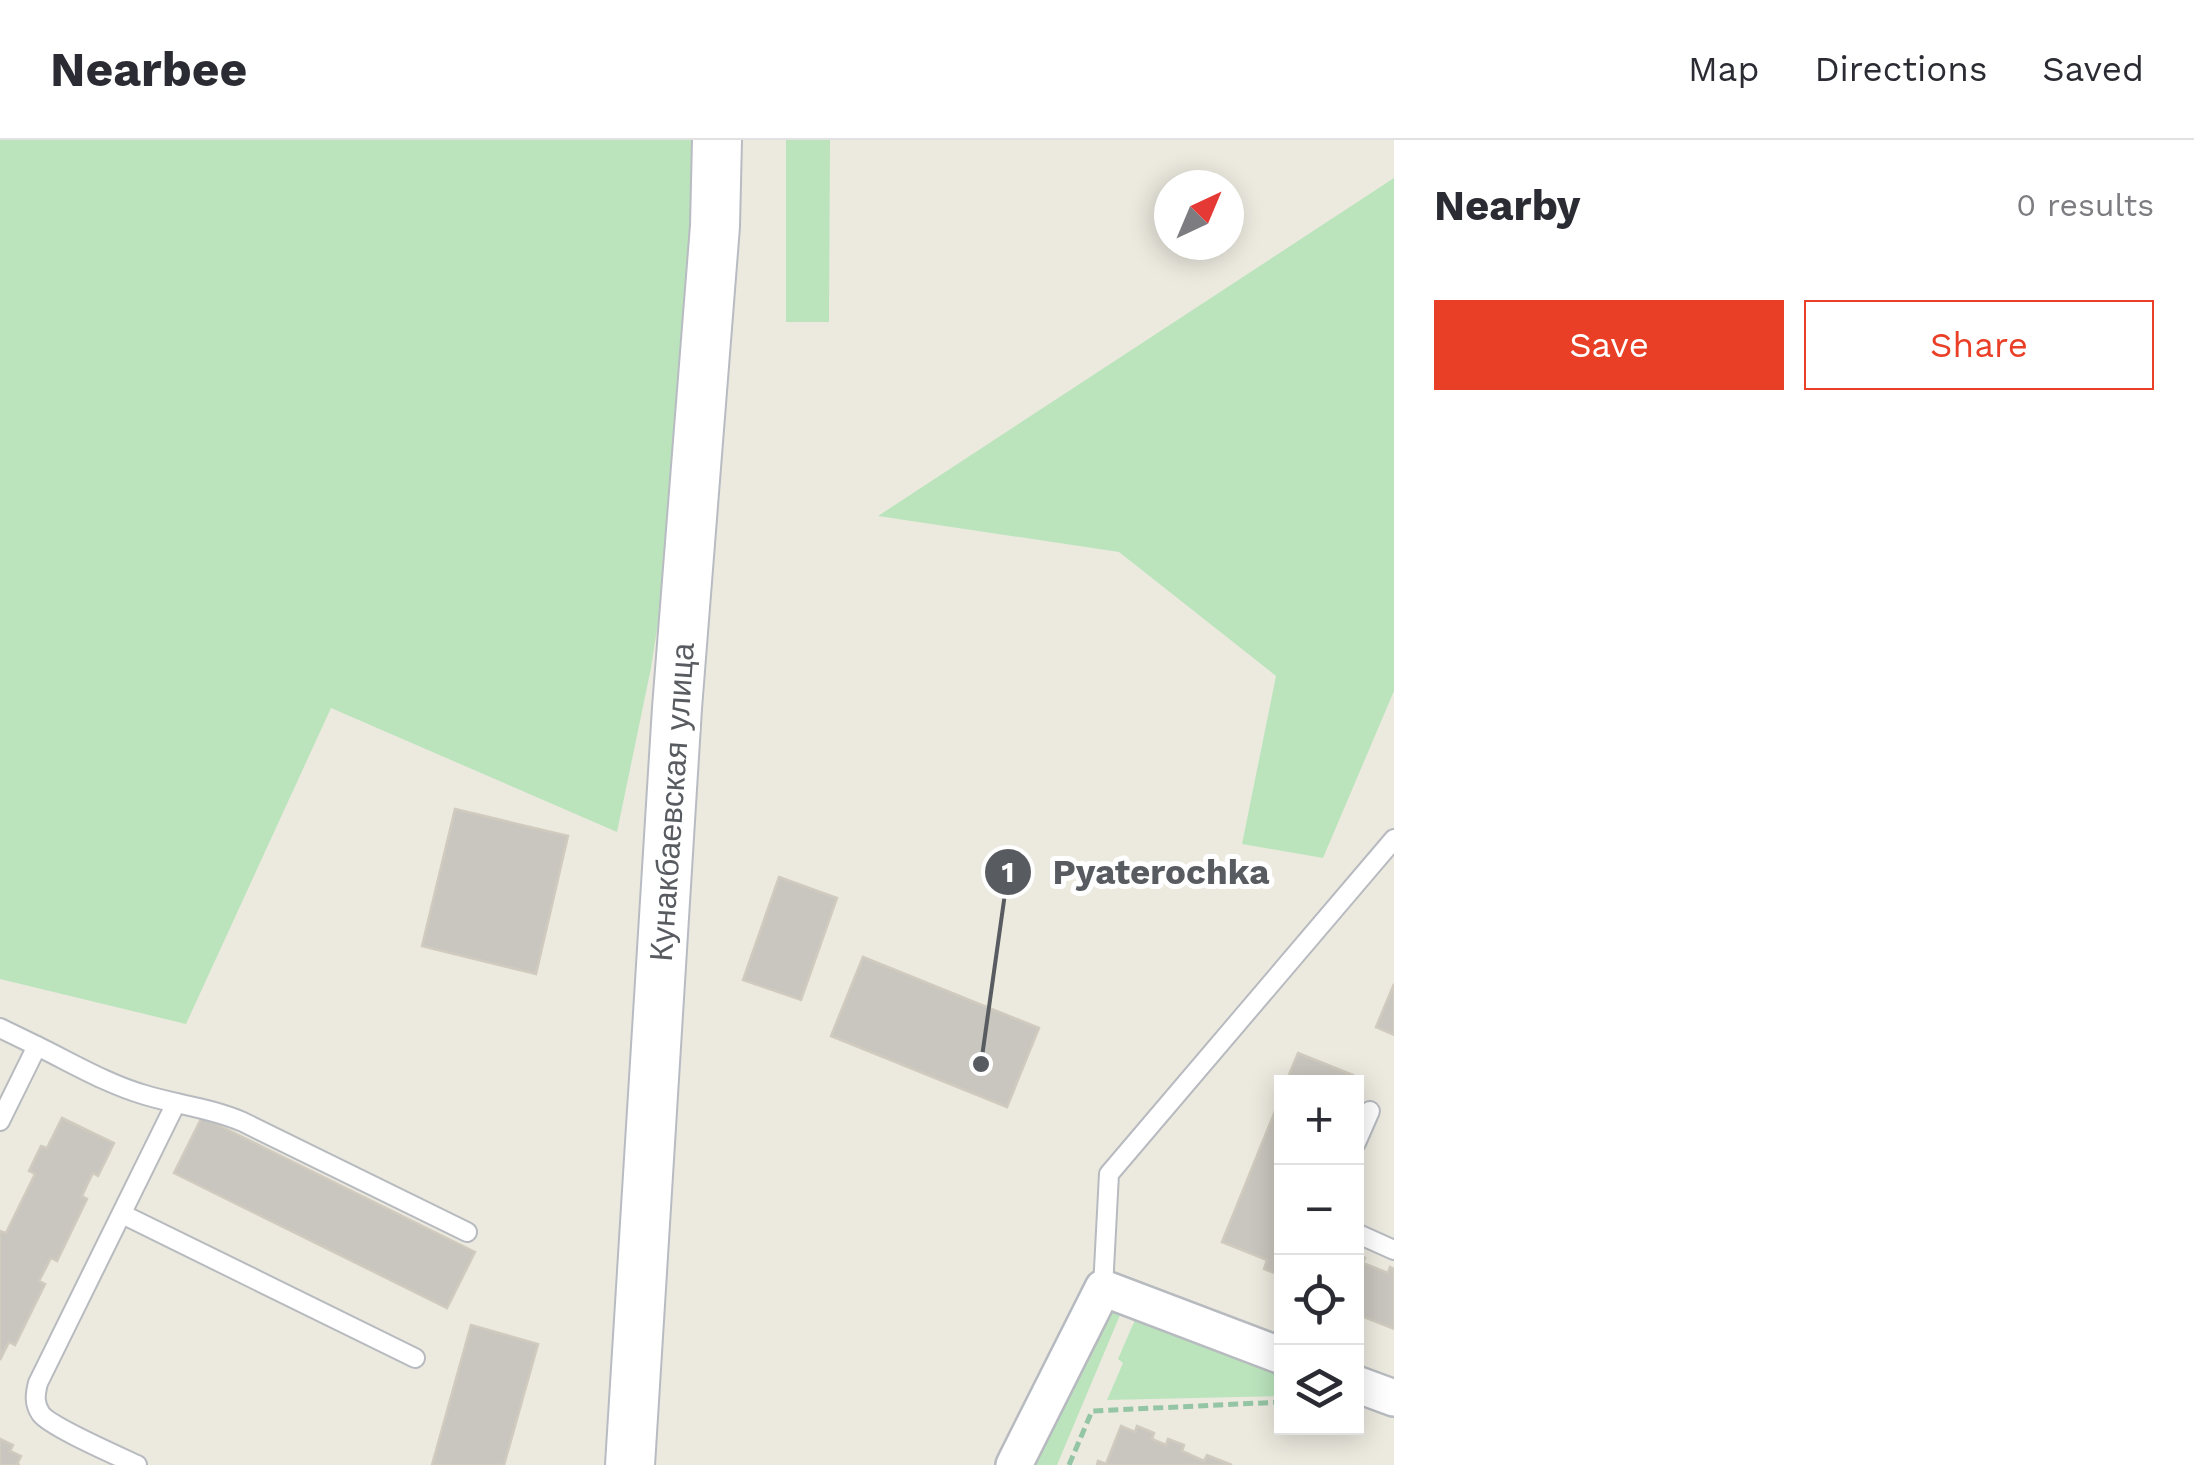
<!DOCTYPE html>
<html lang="en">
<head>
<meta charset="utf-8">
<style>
  :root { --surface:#fff; --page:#f7f7f7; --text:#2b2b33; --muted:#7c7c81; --line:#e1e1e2; --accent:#ea3f27 }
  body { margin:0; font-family:"Work Sans",sans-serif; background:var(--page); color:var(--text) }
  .controls { position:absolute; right:30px; bottom:30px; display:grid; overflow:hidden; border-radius:0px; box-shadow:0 5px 25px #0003 }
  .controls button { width:90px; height:90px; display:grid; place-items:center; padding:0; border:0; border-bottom:2px solid var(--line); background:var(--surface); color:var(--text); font:50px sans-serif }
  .compass { position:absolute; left:1154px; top:30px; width:90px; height:90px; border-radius:50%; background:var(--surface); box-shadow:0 5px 25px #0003; rotate:44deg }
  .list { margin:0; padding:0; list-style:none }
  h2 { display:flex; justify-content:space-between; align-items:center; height:130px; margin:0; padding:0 40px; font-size:42px }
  h2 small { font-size:32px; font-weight:400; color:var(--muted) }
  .actions { display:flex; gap:20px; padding:30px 40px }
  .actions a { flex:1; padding:22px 0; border:2px solid var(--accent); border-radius:0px; text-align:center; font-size:35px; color:var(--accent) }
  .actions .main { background:var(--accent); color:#fff }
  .icon { flex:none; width:55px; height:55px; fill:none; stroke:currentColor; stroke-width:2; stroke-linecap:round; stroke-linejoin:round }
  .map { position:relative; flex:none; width:1394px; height:1325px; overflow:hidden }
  header { display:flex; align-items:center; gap:60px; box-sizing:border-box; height:140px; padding:0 50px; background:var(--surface); border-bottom:2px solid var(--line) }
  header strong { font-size:48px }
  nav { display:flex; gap:55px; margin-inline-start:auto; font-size:35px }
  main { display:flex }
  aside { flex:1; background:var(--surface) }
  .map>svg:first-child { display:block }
</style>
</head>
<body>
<header>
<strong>Nearbee</strong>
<nav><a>Map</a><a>Directions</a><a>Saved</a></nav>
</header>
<main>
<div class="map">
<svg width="1394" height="1325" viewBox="0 0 1394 1325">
  <rect width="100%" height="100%" fill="#eceadf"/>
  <!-- green -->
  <g fill="#bbe4bd">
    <path d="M0 0H695V62L673 386 651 528 617 692 331 568 186 884 0 839Z"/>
    <path d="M786 0H830L829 182H786Z"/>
    <path d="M1394 38V551L1323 718 1242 704 1276 536 1119 412 878 376Z"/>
    <path d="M1112 1164 1123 1168 1057 1325H1031Z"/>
    <path d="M1141 1166 1281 1225V1256L1107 1260 1123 1223 1118 1219Z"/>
  </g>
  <!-- building -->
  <g fill="#c9c6bf" stroke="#d0cbbe" stroke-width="2.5">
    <path d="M455 669 568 696 536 834 422 806Z"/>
    <path d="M779 737 837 758 801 860 743 840Z"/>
    <path d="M863 817 1039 888 1007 967 831 896Z"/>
    <path d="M1394 844V895L1376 887Z"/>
    <path d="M1298 913 1353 935 1351 942H1286Z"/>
    <path d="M1282 954V1136L1264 1129 1267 1120 1222 1102Z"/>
    <path d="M202 977 475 1112 447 1168 174 1033Z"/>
    <path d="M62 978 114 1003 98 1036 93 1033 87 1045 82 1056 87 1059 57 1121 51 1118 39 1141 45 1144 15 1205 9 1202 0 1220V1091L6 1093 35 1034 29 1031 41 1006 47 1008Z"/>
    <path d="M1356 1114 1365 1118 1363 1123 1388 1133 1390 1127 1394 1129V1189L1356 1174Z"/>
    <path d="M471 1185 538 1204 504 1325H432Z"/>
    <path d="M1121 1286 1135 1292 1137 1286 1154 1293 1152 1299 1166 1305 1168 1299 1184 1305 1182 1311 1204 1321 1207 1315 1232 1325H1097L1098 1321 1106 1324Z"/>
    <path d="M0 1299 13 1305 10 1311 21 1316 17 1324 20 1325H0Z"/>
  </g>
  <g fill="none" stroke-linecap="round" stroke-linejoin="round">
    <defs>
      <g id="lane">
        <path d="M0 888 37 906"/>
        <path d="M0 981 37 906C72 923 107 944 145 955 178 965 211 968 243 982L467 1092"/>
        <path d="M1356 1003 1370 971"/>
        <path d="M122 1074 415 1218"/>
        <path d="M1356 1093 1394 1110"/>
        <path d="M1103 1148 1109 1034 1394 699"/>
        <path d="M137 1325C118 1316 51 1287 41 1274 34 1264 35 1255 38 1243L176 963"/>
      </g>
      <g id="street">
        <path d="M1356 1244 1394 1258"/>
        <path d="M1014 1325 1103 1148 1282 1216"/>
      </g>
      <path id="secondary" d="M630 1325 677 568 715 86 717 0"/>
    </defs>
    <!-- lane casing -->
    <use href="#lane" stroke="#b7babf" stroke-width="22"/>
    <!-- street casing -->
    <use href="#street" stroke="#b7babf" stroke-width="40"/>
    <!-- secondary casing -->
    <use href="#secondary" stroke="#b8bbc2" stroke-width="52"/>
    <!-- path -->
    <path stroke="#94c5a4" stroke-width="5" stroke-dasharray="10 5" stroke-linecap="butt" d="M1069 1325 1092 1271 1282 1262"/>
    <!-- lane -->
    <use href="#lane" stroke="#fff" stroke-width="18"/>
    <!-- street -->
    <use href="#street" stroke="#fff" stroke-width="35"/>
    <!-- secondary -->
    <use href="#secondary" stroke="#fff" stroke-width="48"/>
  </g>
  <g text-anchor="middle" stroke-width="10" stroke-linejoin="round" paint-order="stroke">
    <!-- street labels -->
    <g font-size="32" fill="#585c61" stroke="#fff">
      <text transform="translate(672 662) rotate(-86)" y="11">Кунакбаевская улица</text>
    </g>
  </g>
  <!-- callouts -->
  <path fill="none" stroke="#585c61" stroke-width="4" d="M981 924L1008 732"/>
  <g fill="#585c61" stroke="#fff" stroke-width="4">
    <circle cx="981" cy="924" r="10"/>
    <circle cx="1008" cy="732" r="25"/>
  </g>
  <g font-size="30" text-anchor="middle" font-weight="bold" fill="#fff">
    <text x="1008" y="742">1</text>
  </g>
  <g font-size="35" text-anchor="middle" font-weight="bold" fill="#585c61" stroke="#fff" stroke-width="10" stroke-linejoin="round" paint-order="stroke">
    <text x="1161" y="744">Pyaterochka</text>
  </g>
</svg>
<div class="controls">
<button>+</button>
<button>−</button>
<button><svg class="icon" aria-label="locate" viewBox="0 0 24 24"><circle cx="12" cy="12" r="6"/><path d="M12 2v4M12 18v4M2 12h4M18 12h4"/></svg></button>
<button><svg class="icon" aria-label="layers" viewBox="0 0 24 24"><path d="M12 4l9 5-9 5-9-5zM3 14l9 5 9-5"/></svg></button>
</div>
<svg class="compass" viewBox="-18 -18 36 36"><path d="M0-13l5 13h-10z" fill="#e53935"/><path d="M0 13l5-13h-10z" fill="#7c7c81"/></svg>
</div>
<aside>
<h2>Nearby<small>0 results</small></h2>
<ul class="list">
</ul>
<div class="actions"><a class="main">Save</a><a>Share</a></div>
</aside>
</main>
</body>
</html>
